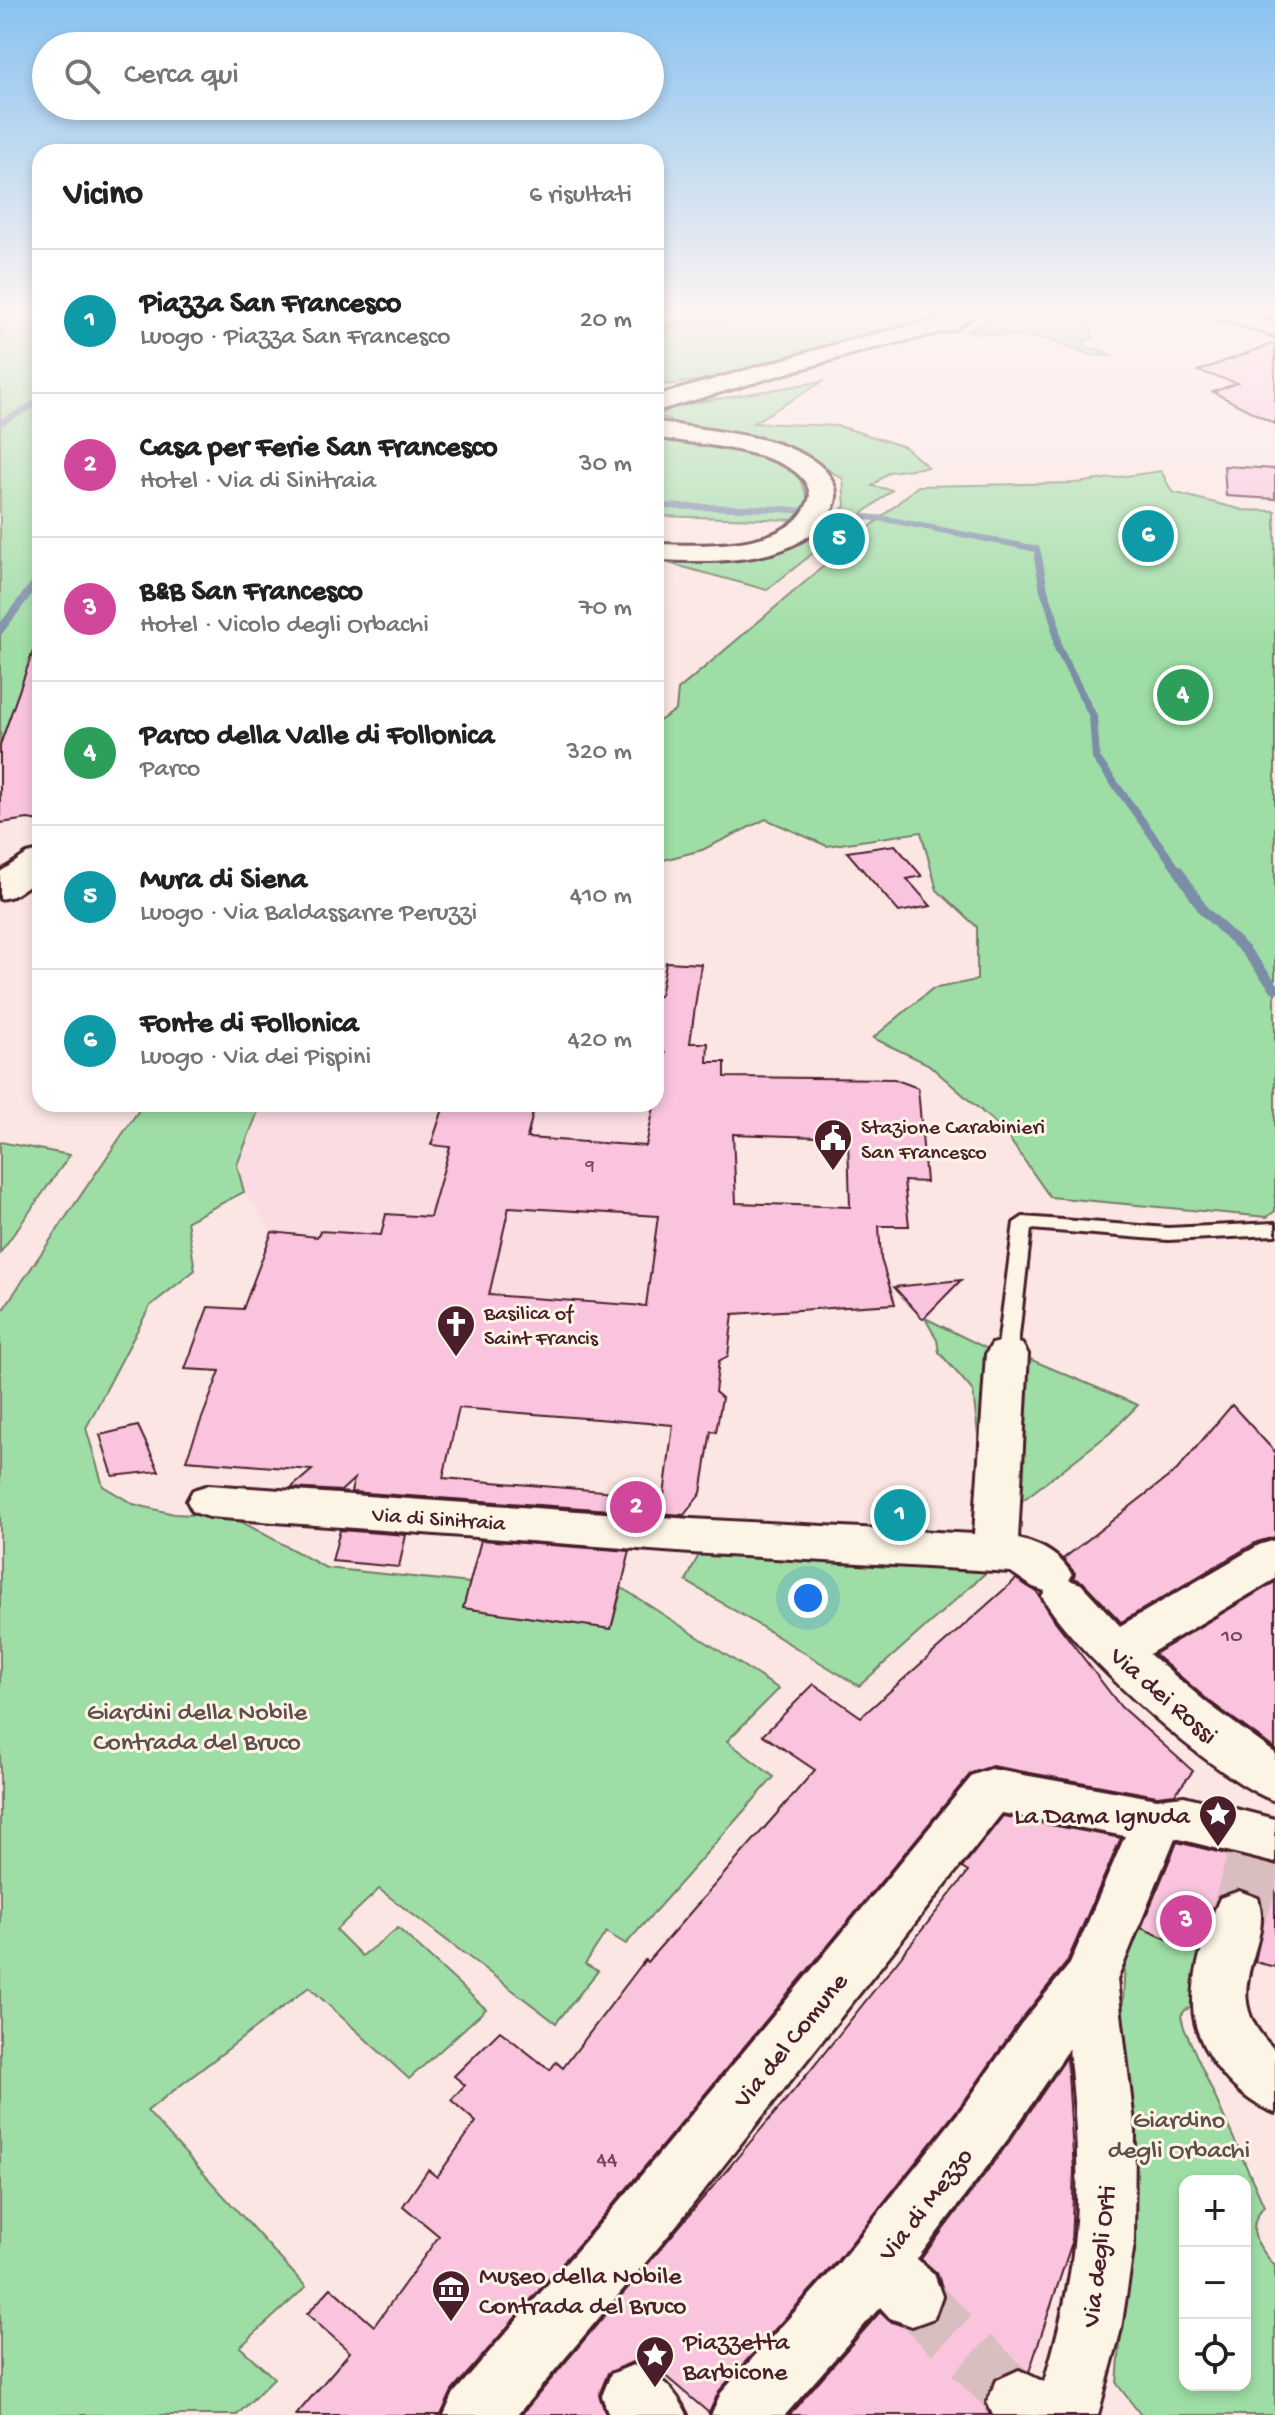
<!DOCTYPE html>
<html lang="it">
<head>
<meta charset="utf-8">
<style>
  :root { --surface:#fff; --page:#f2f2f2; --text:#202124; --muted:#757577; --line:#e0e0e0; --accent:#0b8043 }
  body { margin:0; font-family:"Gochi Hand",sans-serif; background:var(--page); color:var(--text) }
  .controls { position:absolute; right:24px; bottom:24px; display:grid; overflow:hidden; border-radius:16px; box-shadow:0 4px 12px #0003 }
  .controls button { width:72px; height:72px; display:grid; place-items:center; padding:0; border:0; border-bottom:2px solid var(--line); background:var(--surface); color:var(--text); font:40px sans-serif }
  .you { position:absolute; left:808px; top:1598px; width:28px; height:28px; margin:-20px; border:6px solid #fff; border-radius:50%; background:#1a73e8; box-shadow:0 0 0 12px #1a73e833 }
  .badge { display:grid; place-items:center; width:52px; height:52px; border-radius:50%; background:var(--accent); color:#fff; font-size:26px; font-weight:700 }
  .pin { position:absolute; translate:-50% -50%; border:4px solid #fff; box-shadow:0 2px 8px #0006 }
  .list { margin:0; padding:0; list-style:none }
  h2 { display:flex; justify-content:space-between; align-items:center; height:104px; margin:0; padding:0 32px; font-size:34px }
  h2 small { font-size:26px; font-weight:400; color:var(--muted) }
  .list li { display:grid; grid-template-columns:52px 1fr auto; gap:24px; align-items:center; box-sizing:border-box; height:144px; padding:0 32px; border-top:2px solid var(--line) }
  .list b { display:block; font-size:30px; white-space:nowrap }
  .list p { margin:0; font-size:26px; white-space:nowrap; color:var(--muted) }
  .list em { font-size:26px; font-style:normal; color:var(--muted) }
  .icon { flex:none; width:44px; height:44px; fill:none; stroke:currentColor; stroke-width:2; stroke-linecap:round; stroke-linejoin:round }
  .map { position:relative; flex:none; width:1275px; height:2415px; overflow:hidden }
  .search { position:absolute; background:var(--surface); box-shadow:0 4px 12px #0003; left:32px; top:32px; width:632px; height:88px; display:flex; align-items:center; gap:20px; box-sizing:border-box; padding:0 28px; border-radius:44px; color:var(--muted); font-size:30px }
  .panel { position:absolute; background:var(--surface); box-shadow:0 4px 12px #0003; left:32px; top:144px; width:632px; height:968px; border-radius:24px }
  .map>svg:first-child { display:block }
</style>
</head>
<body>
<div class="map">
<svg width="1275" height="2415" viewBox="0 0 1275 2415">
  <rect width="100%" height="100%" fill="#fbe6e3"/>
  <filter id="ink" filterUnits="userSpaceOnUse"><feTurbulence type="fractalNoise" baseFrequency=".0125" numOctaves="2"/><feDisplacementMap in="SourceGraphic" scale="16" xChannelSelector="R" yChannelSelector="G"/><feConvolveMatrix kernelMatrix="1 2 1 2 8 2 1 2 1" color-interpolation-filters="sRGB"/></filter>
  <g filter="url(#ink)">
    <!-- built -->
    <path fill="#fbdce2" d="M656 996 698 998 690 1043H708V1232L779 1235 792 1312 456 1313 317 1237 272 1232 244 1192 237 1165 261 1104H656Z"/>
    <!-- green -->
    <g fill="#9edda5" stroke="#747e68" stroke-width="2" fill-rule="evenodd">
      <path d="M0 312H40V637L0 745Z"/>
      <path d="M656 312H949C915 326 878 331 842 341 780 358 721 383 656 385Z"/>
      <path d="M990 312H1076L1089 315 1093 339 1083 340 1086 348 1100 349 1111 356 1091 355 1050 339 966 332 984 322Z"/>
      <path d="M824 381 753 423 839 426 905 447 928 467 889 472 872 486 892 490 767 590 668 563C717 562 783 562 824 529 831 523 838 514 845 506L843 479 800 452 704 433 659 416 676 406Z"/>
      <path d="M656 436C691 442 775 448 798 477 803 483 805 492 808 500L796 520 656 516Z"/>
      <path d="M1161 471 1172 492 1243 510 1275 511V1211L1267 1217 1050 1197 1003 1130 928 1064 873 1038 932 989 977 980V927L937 890 921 832 827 846 766 819 702 850 656 862V723L676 710 678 690 918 486 1077 483Z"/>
      <path d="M143 1104H261L237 1165 244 1192 187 1221 195 1270 150 1306 86 1428 103 1486 133 1504 174 1514 233 1517 326 1568 470 1583 464 1608 611 1629 622 1588 779 1689 727 1741 774 1777 626 1944 606 1932 585 1964 598 1971 556 2023 379 1889 336 1930 362 1956 398 1928 486 2009 409 2079 309 1987 147 2111 306 2287 240 2347 274 2378 237 2415H0V1314Z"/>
      <path d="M0 1142 70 1155 0 1253Z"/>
      <path d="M925 1318 992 1351 980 1453 973 1391 939 1352 937 1340Z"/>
      <path d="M1020 1355 1138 1405 1110 1433 1014 1507Z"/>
      <path d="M704 1544 990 1569 859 1686 686 1581Z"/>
      <path d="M1133 1924 1215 1959 1206 2001 1185 2010 1181 2016 1184 2028 1264 2206C1244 2229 1257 2245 1275 2266V2415H1141L1117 2384 1131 2203 1121 2046 1125 1959ZM1185 2181H1245V2385H1185Z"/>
    </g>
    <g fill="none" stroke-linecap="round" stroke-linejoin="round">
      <!-- stream-far2 -->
      <g stroke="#7b8da8" stroke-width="6">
        <path d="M656 328 766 312"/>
        <path d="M0 423 40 401"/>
        <path d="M656 506 782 509 886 519 1037 549 1039 559"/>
      </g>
      <!-- stream-far1 -->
      <g stroke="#7b8da8" stroke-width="8">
        <path d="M1038 557 1044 590 1054 618 1058 648 1093 716 1096 758 1179 872"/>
        <path d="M0 630 40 577"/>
      </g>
      <!-- stream -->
      <path stroke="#7b8da8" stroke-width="10" d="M1178 870 1204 911 1245 950 1275 988"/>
    </g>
    <!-- building -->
    <g fill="#fac4de" stroke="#4a1f2b" stroke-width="2" fill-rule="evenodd">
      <path d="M1275 343V424L1213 392 1237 383 1198 371Z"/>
      <path d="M1224 466 1275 469V499L1226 496Z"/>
      <path d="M36 643 40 644V821L28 819 0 823V745Z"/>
      <path d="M895 845 922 876 907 879 931 906 899 912 847 852Z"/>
      <path d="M666 962 701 964 690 1043H708L707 1062H725V1077L894 1079 918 1088 926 1182 904 1181 909 1226H879L881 1259 895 1304 733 1314 728 1356 719 1361 715 1392 722 1398 716 1432 711 1431 701 1493 684 1515 351 1492 354 1479 341 1491 291 1488 312 1470 186 1460 220 1371 185 1369 208 1307 243 1309 272 1232 317 1237 320 1231 381 1235 386 1214 430 1217 450 1147 431 1145 444 1106 535 1104 527 1138 646 1146 665 1053H656V996H660ZM733 1134 848 1138 850 1207 736 1203ZM509 1207 658 1216 646 1306 489 1295ZM459 1408 673 1425 664 1496 443 1478Z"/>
      <path d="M961 1280 923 1319 894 1287Z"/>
      <path d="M1232 1405 1275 1452V1537L1257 1542 1121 1622 1083 1582 1074 1578 1075 1573 1063 1559 1177 1470Z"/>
      <path d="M138 1426 159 1471 113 1476 100 1435Z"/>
      <path d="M340 1530 406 1535 399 1567 332 1561Z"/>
      <path d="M481 1540 630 1551 611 1629 463 1608Z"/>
      <path d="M1016 1579 1037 1592 1055 1621 1121 1707 1193 1771 1175 1794 1157 1796 992 1766 971 1773 623 2193 452 2391 441 2415H296L350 2352 307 2314 331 2288 374 2326 439 2236 403 2206 428 2170 437 2177 476 2122 451 2100 465 2085 454 2076 500 2031 550 2070 556 2062 563 2068 645 1960 647 1962 815 1770 763 1735 814 1684 861 1717Z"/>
      <path d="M1275 1582V1749L1209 1701 1154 1654Z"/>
      <path d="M1003 1816 1121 1838 1067 1962 1019 2022 965 2100 837 2261 719 2391 709 2413 650 2363 646 2368 632 2362 608 2373 599 2395 606 2415H521L810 2071 968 1872 962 1868Z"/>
      <path d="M1177 1842 1275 1866V1967L1255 1962 1264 1917 1261 1898 1240 1888 1217 1897 1198 1952 1141 1928Z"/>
      <path d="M1067 2057 1074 2171 1071 2245 1029 2372 1018 2367 994 2379 984 2401 990 2415H789L880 2312 889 2321 911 2329 937 2319 945 2295 937 2273 921 2259 1009 2142Z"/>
    </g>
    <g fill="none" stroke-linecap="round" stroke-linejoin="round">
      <!-- street-tunnel -->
      <g stroke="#d8bebe" stroke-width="56" stroke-dasharray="56 28" stroke-linecap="butt">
        <path d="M1239 1914 1256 1857"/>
        <path d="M912 2296 1019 2402"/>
      </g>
      <defs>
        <path id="lane" d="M1023 1217 1168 1228 1275 1223V1235L1168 1240 1031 1229 1017 1354 1014 1359H1000L997 1354 1014 1223Z"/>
        <g id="street">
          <path d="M1208 312H1236L1275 324V336L1211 316Z"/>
          <path d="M1007 1340 1022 1344 1028 1354 1018 1539C1040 1544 1061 1555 1072 1575L1069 1580 1081 1584 1120 1626 1259 1545 1275 1540V1579L1149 1654 1207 1703 1275 1753V1801C1217 1781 1071 1650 1042 1596L1045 1591 1033 1587 1011 1572 691 1553 209 1517 193 1512 187 1501 193 1490 209 1485 691 1519 974 1534 986 1354 992 1344Z"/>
          <path d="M991 1769 1157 1799 1184 1796 1275 1819V1863L1175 1838 1117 1980 1135 2131 1134 2244 1121 2329 1098 2415H993L987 2402 997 2380 1019 2370 1044 2382C1057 2337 1069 2291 1074 2245 1081 2180 1076 2113 1069 2049L1007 2140 917 2259 934 2274 942 2296 934 2318 912 2326 890 2318 880 2307 785 2415H711L721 2393 839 2263 967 2102 1021 2024 1070 1964 1125 1836 1002 1813 667 2237 517 2415H444L454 2393 625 2195 973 1775Z"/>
          <path d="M1239 1891 1258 1898C1275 1950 1212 1991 1275 2050V2113C1235 2098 1194 2050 1193 2005 1193 1970 1206 1929 1220 1898Z"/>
          <path d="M633 2365C660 2376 675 2388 687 2415H609L602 2396 611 2374Z"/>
        </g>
        <g id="secondary">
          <path d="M953 312H979L955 329 866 350 656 411V396L851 340 939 319Z"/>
          <path d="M656 421C708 433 769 431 814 461 830 472 842 490 833 508 801 567 714 562 656 560V544C700 545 796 552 810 496 807 449 692 445 656 437Z"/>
          <path d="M40 851V878L13 896 0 899V872L27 854Z"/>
        </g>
      </defs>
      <!-- lane casing -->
      <use href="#lane" stroke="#4a1f2b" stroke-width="6"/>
      <!-- street casing -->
      <use href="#street" stroke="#4a1f2b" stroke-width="6"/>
      <!-- secondary casing -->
      <use href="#secondary" stroke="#4a1f2b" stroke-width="6"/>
      <!-- lane -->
      <use href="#lane" fill="#fcf5e5" fill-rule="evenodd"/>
      <!-- street -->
      <use href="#street" fill="#fcf5e5" fill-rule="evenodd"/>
      <!-- secondary -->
      <use href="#secondary" fill="#fcf5e5" fill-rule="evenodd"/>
    </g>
  </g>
  <!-- sky -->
  <linearGradient id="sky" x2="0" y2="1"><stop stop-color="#89c2f0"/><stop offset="0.48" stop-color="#fdf4f2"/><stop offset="1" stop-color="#fdf4f2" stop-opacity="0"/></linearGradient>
  <rect width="1275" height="650" fill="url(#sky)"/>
  <!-- icons -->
  <defs>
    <symbol id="civic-pin" viewBox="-11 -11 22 30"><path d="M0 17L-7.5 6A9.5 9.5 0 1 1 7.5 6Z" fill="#4a1f2b" stroke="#fcf5e5"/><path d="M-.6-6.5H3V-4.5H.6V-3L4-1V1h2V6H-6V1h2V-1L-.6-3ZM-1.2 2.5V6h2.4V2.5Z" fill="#fff"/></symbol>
    <symbol id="church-pin" viewBox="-11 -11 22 30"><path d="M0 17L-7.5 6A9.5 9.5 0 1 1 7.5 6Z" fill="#4a1f2b" stroke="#fcf5e5"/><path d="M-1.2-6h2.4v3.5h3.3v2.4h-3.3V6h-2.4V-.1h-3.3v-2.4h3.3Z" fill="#fff"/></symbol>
    <symbol id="sight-pin" viewBox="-11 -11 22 30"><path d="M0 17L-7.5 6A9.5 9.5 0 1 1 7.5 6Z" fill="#4a1f2b" stroke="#fcf5e5"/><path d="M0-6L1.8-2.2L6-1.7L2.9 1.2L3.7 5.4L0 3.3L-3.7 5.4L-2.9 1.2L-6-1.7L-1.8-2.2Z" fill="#fff"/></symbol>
    <symbol id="museum-pin" viewBox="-11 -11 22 30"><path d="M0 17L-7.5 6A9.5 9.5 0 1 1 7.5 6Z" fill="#4a1f2b" stroke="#fcf5e5"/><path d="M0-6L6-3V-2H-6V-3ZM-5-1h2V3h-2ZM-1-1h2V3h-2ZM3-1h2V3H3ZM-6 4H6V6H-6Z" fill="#fff"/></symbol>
  </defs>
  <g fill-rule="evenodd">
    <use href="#civic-pin" x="811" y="1116" width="44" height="60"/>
    <use href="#church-pin" x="434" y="1302" width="44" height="60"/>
    <use href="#sight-pin" x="1196" y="1792" width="44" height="60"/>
    <use href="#museum-pin" x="429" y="2267" width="44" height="60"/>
    <use href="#sight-pin" x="633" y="2333" width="44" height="60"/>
  </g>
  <g text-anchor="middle" stroke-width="6" stroke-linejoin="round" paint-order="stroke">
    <!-- number labels -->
    <g font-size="18" fill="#764858">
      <text x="590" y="1170">9</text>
    </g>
    <!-- poi labels -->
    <g font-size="22" fill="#4a1f2b" stroke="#fcf5e5" text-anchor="start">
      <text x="861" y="1133">Stazione Carabinieri<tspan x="861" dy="25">San Francesco</tspan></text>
      <text x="484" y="1319">Basilica of<tspan x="484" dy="25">Saint Francis</tspan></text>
    </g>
    <!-- street labels -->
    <g font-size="22" fill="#4a1f2b" stroke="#fcf5e5">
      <text transform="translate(439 1517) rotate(4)" y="8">Via di Sinitraia</text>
    </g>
    <!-- near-number labels -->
    <g font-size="22" fill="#764858">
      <text x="1232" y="1641">10</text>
      <text x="607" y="2165">44</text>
    </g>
    <!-- near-street labels -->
    <g font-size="26" fill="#4a1f2b" stroke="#fcf5e5">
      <text transform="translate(1165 1694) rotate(41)" y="9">Via dei Rossi</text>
      <text transform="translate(789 2039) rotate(-51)" y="9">Via del Comune</text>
      <text transform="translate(924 2203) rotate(-52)" y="9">Via di Mezzo</text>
      <text transform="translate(1097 2256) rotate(-83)" y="9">Via degli Orti</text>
    </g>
    <!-- near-park labels -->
    <g font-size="26" fill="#5f4e4a" stroke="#fcf5e5">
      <text x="197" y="1719">Giardini della Nobile<tspan x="197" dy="30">Contrada del Bruco</tspan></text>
      <text x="1179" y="2127">Giardino<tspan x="1179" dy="30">degli Orbachi</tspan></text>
    </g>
    <!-- near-poi labels -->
    <g font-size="26" fill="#4a1f2b" stroke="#fcf5e5" text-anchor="start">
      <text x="1190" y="1823" text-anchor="end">La Dama Ignuda</text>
      <text x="479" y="2283">Museo della Nobile<tspan x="479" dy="30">Contrada del Bruco</tspan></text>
      <text x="683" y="2349">Piazzetta<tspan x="683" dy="30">Barbicone</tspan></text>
    </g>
  </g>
</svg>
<div class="controls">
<button>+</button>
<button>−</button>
<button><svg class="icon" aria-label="locate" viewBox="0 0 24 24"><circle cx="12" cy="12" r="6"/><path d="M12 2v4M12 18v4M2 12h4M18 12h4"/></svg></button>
</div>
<div class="you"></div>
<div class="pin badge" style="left:900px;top:1515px;background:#0f9aa8">1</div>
<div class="pin badge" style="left:636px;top:1507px;background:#d1479c">2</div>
<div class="pin badge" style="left:1186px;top:1921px;background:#d1479c">3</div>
<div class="pin badge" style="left:1183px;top:695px;background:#2e9e5b">4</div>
<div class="pin badge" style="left:839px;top:539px;background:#0f9aa8">5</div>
<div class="pin badge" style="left:1148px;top:536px;background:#0f9aa8">6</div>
<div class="search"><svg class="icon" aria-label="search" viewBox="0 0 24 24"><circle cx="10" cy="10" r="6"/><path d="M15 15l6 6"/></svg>Cerca qui</div>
<section class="panel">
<h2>Vicino<small>6 risultati</small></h2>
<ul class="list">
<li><span class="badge" style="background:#0f9aa8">1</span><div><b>Piazza San Francesco</b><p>Luogo · Piazza San Francesco</p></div><em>20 m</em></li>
<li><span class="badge" style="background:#d1479c">2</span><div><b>Casa per Ferie San Francesco</b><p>Hotel · Via di Sinitraia</p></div><em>30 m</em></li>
<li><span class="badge" style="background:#d1479c">3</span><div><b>B&amp;B San Francesco</b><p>Hotel · Vicolo degli Orbachi</p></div><em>70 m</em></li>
<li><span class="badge" style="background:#2e9e5b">4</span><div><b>Parco della Valle di Follonica</b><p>Parco</p></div><em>320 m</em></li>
<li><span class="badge" style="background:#0f9aa8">5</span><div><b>Mura di Siena</b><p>Luogo · Via Baldassarre Peruzzi</p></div><em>410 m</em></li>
<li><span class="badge" style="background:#0f9aa8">6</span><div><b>Fonte di Follonica</b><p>Luogo · Via dei Pispini</p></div><em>420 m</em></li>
</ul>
</section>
</div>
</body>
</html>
